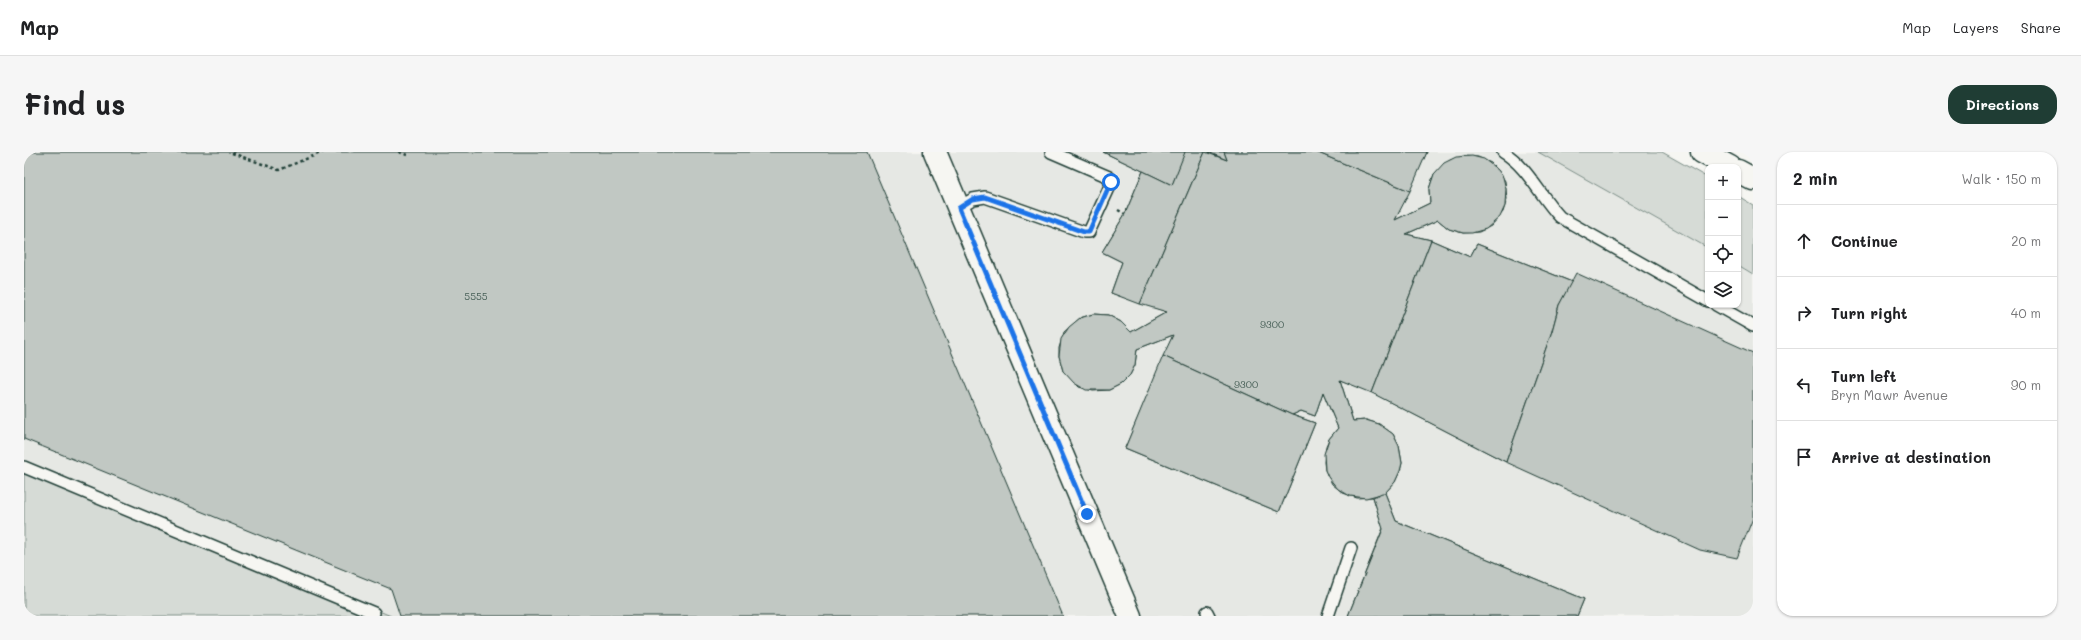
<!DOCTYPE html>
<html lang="en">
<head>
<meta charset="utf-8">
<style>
  :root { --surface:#fff; --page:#f6f6f6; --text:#202124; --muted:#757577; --line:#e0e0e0; --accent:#1f3d34 }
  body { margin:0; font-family:Mali,sans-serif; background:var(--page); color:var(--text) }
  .controls { position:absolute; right:12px; top:12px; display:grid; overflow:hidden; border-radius:8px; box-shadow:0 1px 3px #0004 }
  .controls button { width:36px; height:36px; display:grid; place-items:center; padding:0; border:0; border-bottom:1px solid var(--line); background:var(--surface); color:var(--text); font:20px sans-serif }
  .stop { position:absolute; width:12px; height:12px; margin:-9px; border:3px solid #1a73e8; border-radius:50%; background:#fff }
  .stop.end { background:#1a73e8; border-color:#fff; box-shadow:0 1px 4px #0008 }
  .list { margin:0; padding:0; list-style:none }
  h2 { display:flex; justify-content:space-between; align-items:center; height:52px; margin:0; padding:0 16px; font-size:17px }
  h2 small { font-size:13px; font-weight:400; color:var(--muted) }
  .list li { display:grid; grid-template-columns:26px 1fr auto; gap:12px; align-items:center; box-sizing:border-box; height:72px; padding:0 16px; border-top:1px solid var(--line) }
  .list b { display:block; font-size:15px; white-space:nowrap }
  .list p { margin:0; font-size:13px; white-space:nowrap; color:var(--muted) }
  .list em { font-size:13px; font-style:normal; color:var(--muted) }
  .icon { flex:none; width:22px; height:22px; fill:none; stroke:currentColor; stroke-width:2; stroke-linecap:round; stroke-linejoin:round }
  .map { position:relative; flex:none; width:1729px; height:464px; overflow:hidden; border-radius:16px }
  header { display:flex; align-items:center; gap:24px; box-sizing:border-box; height:56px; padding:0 20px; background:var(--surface); border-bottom:1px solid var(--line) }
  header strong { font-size:19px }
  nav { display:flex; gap:22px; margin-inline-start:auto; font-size:14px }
  .intro { display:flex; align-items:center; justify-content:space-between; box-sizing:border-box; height:96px; padding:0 24px }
  h1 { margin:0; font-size:28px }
  .button { padding:10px 18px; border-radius:16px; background:var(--accent); color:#fff; font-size:14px; font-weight:700 }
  main { display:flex; gap:24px; padding:0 24px }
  aside { flex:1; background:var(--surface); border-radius:16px; box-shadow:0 1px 3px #0004 }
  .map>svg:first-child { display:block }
</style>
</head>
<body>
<header>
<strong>Map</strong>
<nav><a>Map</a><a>Layers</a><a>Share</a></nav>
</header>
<div class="intro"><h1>Find us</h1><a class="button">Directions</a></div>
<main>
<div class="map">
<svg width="1729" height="464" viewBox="0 0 1729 464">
  <rect width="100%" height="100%" fill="#f6f6f2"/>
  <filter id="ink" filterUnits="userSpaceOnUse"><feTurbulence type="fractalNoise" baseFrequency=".025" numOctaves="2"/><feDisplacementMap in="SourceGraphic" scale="8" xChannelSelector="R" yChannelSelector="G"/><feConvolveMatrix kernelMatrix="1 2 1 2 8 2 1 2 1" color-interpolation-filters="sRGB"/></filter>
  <g filter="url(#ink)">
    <!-- built -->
    <path fill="#e6e8e4" d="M0 0H1514L1684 96V153H1714V113L1729 122V464H367L0 311Z"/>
    <!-- green -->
    <g fill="#d6dbd6" stroke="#7a8c85">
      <path d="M1514 0H1638L1684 26V96Z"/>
      <path d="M1714 44 1729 53V122L1714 113Z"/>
      <path d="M0 311 367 464H0Z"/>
    </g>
    <!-- building -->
    <g fill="#c1c8c3" stroke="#1f3d34">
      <path d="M0 0H843L1039 464H376L367 437 0 287Z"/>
      <path d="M1079 0H1403L1371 68 1406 51 1405 37 1410 22 1426 8 1439 4 1454 5 1467 11 1474 18 1481 29 1483 47 1479 60 1467 74 1455 80 1439 81 1425 77 1414 68 1382 82 1407 88 1446 105 1453 92 1548 130 1535 153 1528 179 1482 310 1341 237 1316 228 1329 269 1342 268 1355 272 1369 282 1375 294 1378 311 1376 319 1371 330 1361 341 1372 369 1560 447 1553 464H1324L1359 376 1349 345 1333 346 1319 341 1308 332 1301 318 1300 310 1302 294 1305 287 1314 276 1299 240 1291 264 1277 259 1268 263 1291 271 1255 360 1101 296 1149 183 1113 197 1111 213 1106 223 1097 232 1085 238 1069 239 1055 235 1039 219 1035 204V196L1040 180 1056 166 1069 162 1084 163 1097 170 1107 180 1143 160 1087 141 1098 110 1078 100 1101 62 1119 19Z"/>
      <path d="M1079 0H1161V2L1148 33Z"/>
      <path d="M1161 0H1181L1116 152 1087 141 1098 110 1078 100 1101 62 1119 19 1148 33Z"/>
      <path d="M1181 0 1203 8 1200 0H1292L1386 39 1371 68 1406 51 1405 37 1410 22 1420 11 1432 5 1448 4 1460 7 1474 18 1479 25 1482 37 1481 54 1476 65 1462 77 1448 81H1439L1425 77 1414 68 1382 82 1407 88 1348 241 1316 228 1329 269 1342 268 1355 272 1369 282 1375 294 1378 311 1376 319 1371 330 1361 341 1342 346 1326 344 1314 337 1304 325 1301 318 1300 302 1305 287 1314 276 1299 240 1291 264 1277 259 1268 263 1139 204 1149 183 1113 197 1111 213 1106 223 1097 232 1085 238H1062L1050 231 1039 219 1035 204 1037 187 1045 175 1056 166 1069 162 1084 163 1097 170 1107 180 1143 160 1116 152Z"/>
      <path d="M1184 0H1200L1203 8Z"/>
      <path d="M1292 0H1403L1386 39Z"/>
      <path d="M1407 88 1446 105 1453 92 1548 130 1535 153 1528 179 1482 310 1348 241Z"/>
      <path d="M1552 121 1729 201V366L1713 406 1676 398 1482 310 1528 179 1535 153Z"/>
      <path d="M1139 204 1268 263 1291 271 1255 360 1101 296Z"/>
      <path d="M1358 341H1361L1372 369 1560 447 1553 464H1324L1359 377 1349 345Z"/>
    </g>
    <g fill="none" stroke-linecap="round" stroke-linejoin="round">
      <defs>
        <g id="lane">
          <path d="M1479 0C1504 15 1516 44 1536 65L1684 149"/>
          <path d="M935 55 949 47 961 45 1060 80H1065L1086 34 1085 25 1027 0"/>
          <path d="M1692 153 1729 174"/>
          <path d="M0 315 350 461"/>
          <path d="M1183 460 1185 464"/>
          <path d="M1304 464 1327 396"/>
        </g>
        <path id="street" d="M911 0 1106 464"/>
        <g id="highway">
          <path d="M1678 0 1706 15"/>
          <path d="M1714 19 1729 27"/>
        </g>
      </defs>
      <!-- lane casing -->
      <use href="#lane" stroke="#1f3d34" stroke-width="14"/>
      <!-- street casing -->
      <use href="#street" stroke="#1f3d34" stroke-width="25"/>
      <!-- highway casing -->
      <use href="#highway" stroke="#1f3d34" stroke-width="25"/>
      <!-- path -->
      <g stroke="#1f3d34" stroke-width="2.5" stroke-dasharray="3 3" stroke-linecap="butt">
        <path d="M375 0 383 3"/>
        <path d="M208 1 255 18 299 0"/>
        <path d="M1094 58 1101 62"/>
      </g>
      <!-- lane -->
      <use href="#lane" stroke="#f6f6f2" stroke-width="11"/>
      <!-- street -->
      <use href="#street" stroke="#f6f6f2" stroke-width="22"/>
      <!-- highway -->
      <use href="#highway" stroke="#f6f6f2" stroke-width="22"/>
    </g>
  </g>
  <g fill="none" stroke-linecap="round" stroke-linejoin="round" filter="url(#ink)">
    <!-- route -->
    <path stroke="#1a73e8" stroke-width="5" d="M1063 362 935 56 949 47 961 45 1060 80H1065L1087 30"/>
  </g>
  <g text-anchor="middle" stroke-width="3.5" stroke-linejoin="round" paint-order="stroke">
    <!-- number labels -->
    <g font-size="10" fill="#486058">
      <text x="452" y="148">5555</text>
      <text x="1248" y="176">9300</text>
      <text x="1222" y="236">9300</text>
    </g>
  </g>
</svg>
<div class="controls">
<button>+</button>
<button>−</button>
<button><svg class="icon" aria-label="locate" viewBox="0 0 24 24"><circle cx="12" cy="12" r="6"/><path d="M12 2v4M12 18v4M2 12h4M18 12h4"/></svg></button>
<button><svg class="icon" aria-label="layers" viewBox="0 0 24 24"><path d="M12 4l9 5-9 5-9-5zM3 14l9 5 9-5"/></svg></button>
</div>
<div class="stop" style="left:1087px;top:30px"></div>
<div class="stop end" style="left:1063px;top:362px"></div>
</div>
<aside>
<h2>2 min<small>Walk · 150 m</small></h2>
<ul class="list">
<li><svg class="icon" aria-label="ahead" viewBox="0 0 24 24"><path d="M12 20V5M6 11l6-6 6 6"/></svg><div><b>Continue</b></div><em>20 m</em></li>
<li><svg class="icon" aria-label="right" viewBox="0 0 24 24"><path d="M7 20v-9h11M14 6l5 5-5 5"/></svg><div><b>Turn right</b></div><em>40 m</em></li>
<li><svg class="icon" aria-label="left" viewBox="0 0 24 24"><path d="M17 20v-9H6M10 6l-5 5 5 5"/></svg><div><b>Turn left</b><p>Bryn Mawr Avenue</p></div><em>90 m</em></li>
<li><svg class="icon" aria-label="arrive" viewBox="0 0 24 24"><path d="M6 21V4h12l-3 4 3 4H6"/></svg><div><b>Arrive at destination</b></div></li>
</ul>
</aside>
</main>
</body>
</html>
